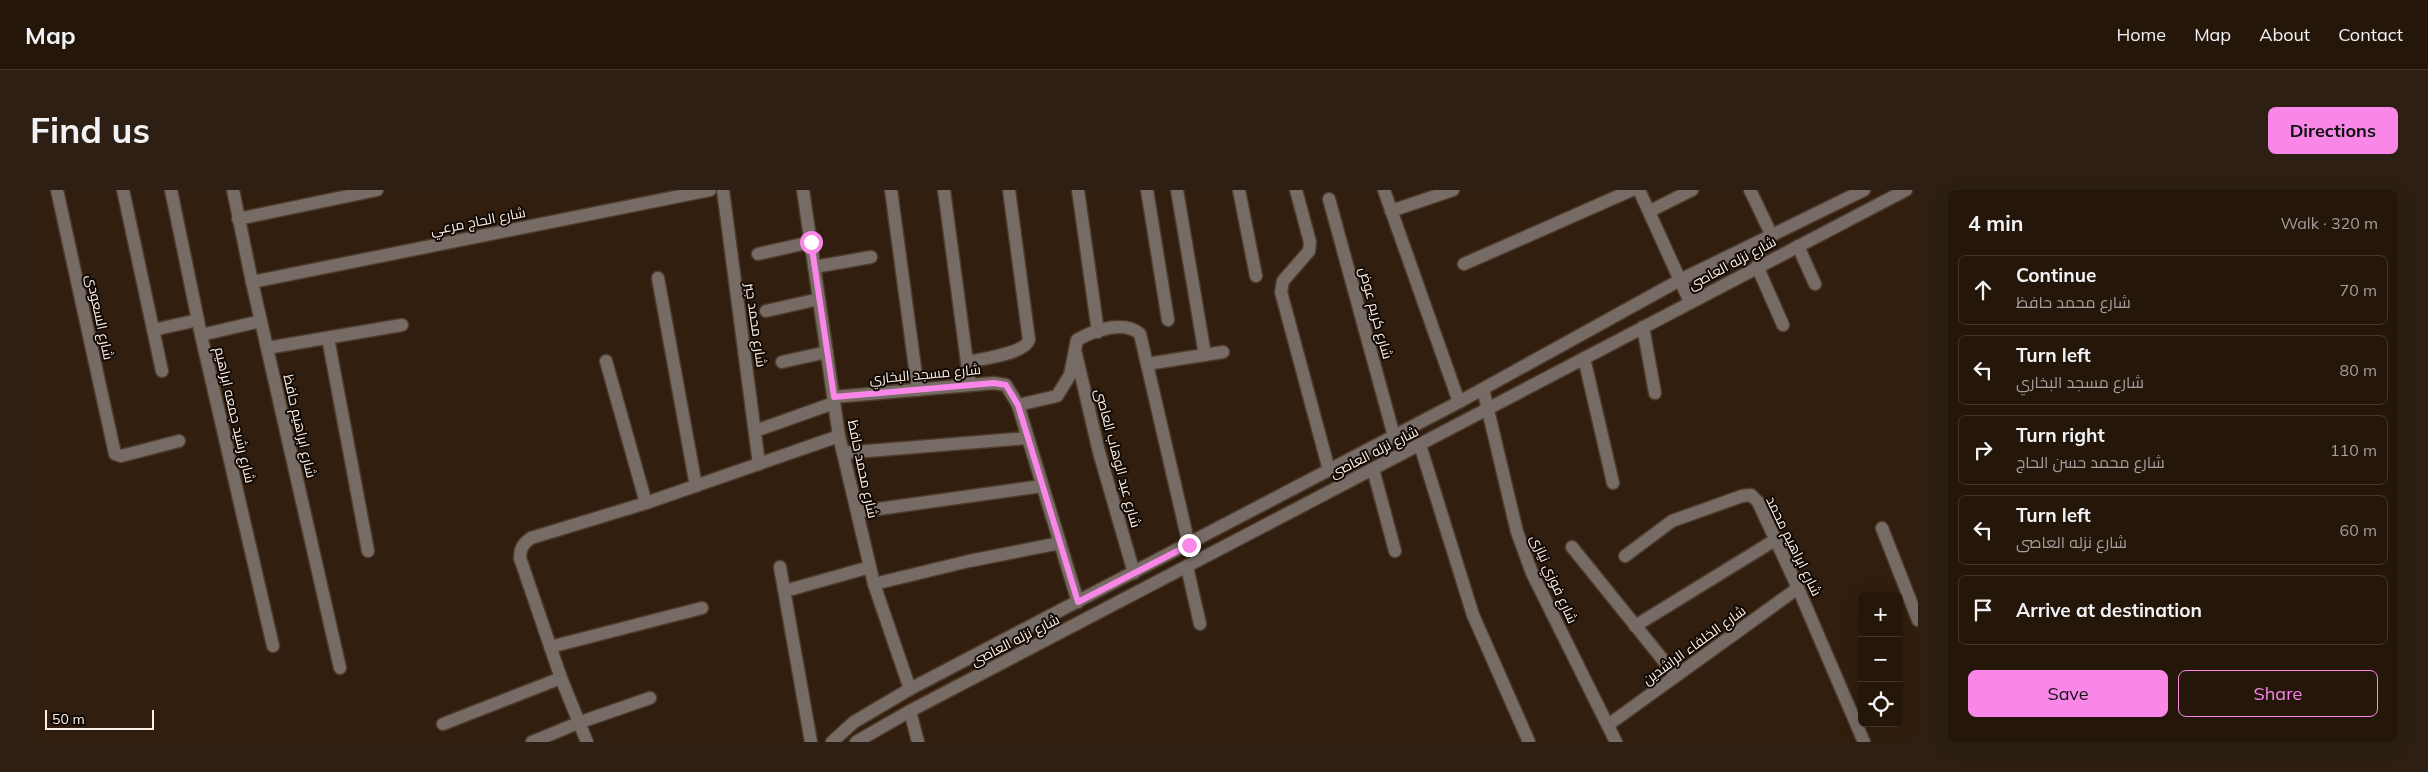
<!DOCTYPE html>
<html lang="en">
<head>
<meta charset="utf-8">
<style>
  :root { --surface:#25160a; --page:#2d1f13; --text:#f1f3f6; --muted:#a39f9c; --line:#42352b; --accent:#f987e8 }
  body { margin:0; font-family:Mulish,Cairo,sans-serif; background:var(--page); color:var(--text) }
  .controls { position:absolute; right:15px; bottom:15px; display:grid; overflow:hidden; border-radius:8px; box-shadow:0 5px 20px #0002 }
  .controls button { width:45px; height:45px; display:grid; place-items:center; padding:0; border:0; border-bottom:1px solid var(--line); background:var(--surface); color:var(--text); font:25px sans-serif }
  .scale { position:absolute; left:15px; bottom:12px; width:109px; box-sizing:border-box; padding-left:5px; border:2px solid #fdf0e6; border-top:0; font-size:14px; line-height:18px; white-space:nowrap; color:#fdf0e6; -webkit-text-stroke:4px #120a05; paint-order:stroke }
  .stop { position:absolute; width:15px; height:15px; margin:-11px; border:4px solid #f987e8; border-radius:50%; background:#fff }
  .stop.end { background:#f987e8; border-color:#fff; box-shadow:0 1px 5px #0008 }
  .list { margin:0; padding:0; list-style:none }
  h2 { display:flex; justify-content:space-between; align-items:center; height:65px; margin:0; padding:0 20px; font-size:21px }
  h2 small { font-size:16px; font-weight:400; color:var(--muted) }
  .list li { display:grid; grid-template-columns:32px 1fr auto; gap:15px; align-items:center; box-sizing:border-box; height:70px; margin:0 10px 10px; padding:0 10px; border:1px solid var(--line); border-radius:8px }
  .list b { display:block; font-size:19px; white-space:nowrap }
  .list p { margin:0; font-size:16px; white-space:nowrap; color:var(--muted) }
  .list em { font-size:16px; font-style:normal; color:var(--muted) }
  .actions { display:flex; gap:10px; padding:15px 20px }
  .actions a { flex:1; padding:11px 0; border:1px solid var(--accent); border-radius:8px; text-align:center; font-size:18px; color:var(--accent) }
  .actions .main { background:var(--accent); color:#111 }
  .icon { flex:none; width:28px; height:28px; fill:none; stroke:currentColor; stroke-width:2; stroke-linecap:round; stroke-linejoin:round }
  .map { position:relative; flex:none; width:1888px; height:552px; overflow:hidden; border-radius:8px }
  header { display:flex; align-items:center; gap:30px; box-sizing:border-box; height:70px; padding:0 25px; background:var(--surface); border-bottom:1px solid var(--line) }
  header strong { font-size:24px }
  nav { display:flex; gap:28px; margin-inline-start:auto; font-size:18px }
  .intro { display:flex; align-items:center; justify-content:space-between; box-sizing:border-box; height:120px; padding:0 30px }
  h1 { margin:0; font-size:35px }
  .button { padding:12px 22px; border-radius:8px; background:var(--accent); color:#111; font-size:18px; font-weight:700 }
  main { display:flex; gap:30px; padding:0 30px }
  aside { flex:1; background:var(--surface); border-radius:8px; box-shadow:0 5px 20px #0002 }
  .map>svg:first-child { display:block }
</style>
</head>
<body>
<header>
<strong>Map</strong>
<nav><a>Home</a><a>Map</a><a>About</a><a>Contact</a></nav>
</header>
<div class="intro"><h1>Find us</h1><a class="button">Directions</a></div>
<main>
<div class="map">
<svg width="1888" height="552" viewBox="0 0 1888 552">
  <rect width="100%" height="100%" fill="#311e0e"/>
  <g fill="none" stroke-linecap="round" stroke-linejoin="round">
    <defs>
      <g id="minor">
        <path d="M27 0 85 264 91 266 149 251"/>
        <path d="M93 0 132 181"/>
        <path d="M141 0 171 145 243 456"/>
        <path d="M203 0 222 92 310 478"/>
        <path d="M693 0 729 274"/>
        <path d="M773 0 809 246 844 394 880 499"/>
        <path d="M861 0 888 200"/>
        <path d="M914 0 940 195"/>
        <path d="M1048 0 1068 142"/>
        <path d="M1117 0 1138 130"/>
        <path d="M1147 0 1175 165"/>
        <path d="M1209 0 1226 86"/>
        <path d="M1266 0 1280 52 1279 61 1253 91 1251 102 1299 280"/>
        <path d="M1354 0 1429 212"/>
        <path d="M1609 0 1660 112"/>
        <path d="M1720 0 1742 46"/>
        <path d="M1299 9 1364 246"/>
        <path d="M1361 21 1423 0"/>
        <path d="M1620 21 1662 0"/>
        <path d="M208 29 347 0"/>
        <path d="M1768 56 1785 94"/>
        <path d="M728 64 781 52"/>
        <path d="M1434 74 1602 0"/>
        <path d="M1727 76 1753 135"/>
        <path d="M784 77 841 67"/>
        <path d="M628 88 666 296"/>
        <path d="M222 92 680 0"/>
        <path d="M736 121 789 109"/>
        <path d="M1613 137 1625 203"/>
        <path d="M123 140 168 130"/>
        <path d="M171 145 231 131"/>
        <path d="M298 148 338 361"/>
        <path d="M237 158 372 135"/>
        <path d="M1046 164 1069 262 1104 383"/>
        <path d="M1554 168 1583 293"/>
        <path d="M576 171 616 313"/>
        <path d="M752 172 797 162"/>
        <path d="M937 172C951 169 994 164 999 150L979 0"/>
        <path d="M1117 174 1193 162"/>
        <path d="M1453 199 1487 342 1502 383 1586 552"/>
        <path d="M804 207 964 193 976 195 988 215 1048 412"/>
        <path d="M988 215 1027 206 1040 185 1047 150C1064 140 1094 130 1110 144L1159 355"/>
        <path d="M725 241 804 213"/>
        <path d="M1390 255 1443 425 1499 552"/>
        <path d="M813 263 997 248"/>
        <path d="M1343 279 1365 361"/>
        <path d="M827 322 1012 296"/>
        <path d="M1852 338 1888 430"/>
        <path d="M1542 357 1646 486"/>
        <path d="M1595 366 1642 331 1712 306 1721 305 1728 312 1768 398 1834 552"/>
        <path d="M750 377 781 552"/>
        <path d="M1157 377 1170 434"/>
        <path d="M844 394 939 371 1030 353"/>
        <path d="M755 401 840 377"/>
        <path d="M1605 436 1745 350"/>
        <path d="M520 457 672 418"/>
        <path d="M880 521 888 552"/>
        <path d="M413 534 531 488"/>
        <path d="M1578 535 1768 398"/>
        <path d="M502 552 548 533 620 508"/>
        <path d="M557 552 531 488 490 368C490 358 493 354 501 348L616 313 809 246"/>
        <path d="M802 552 824 532 880 499 1429 212 1650 90 1834 0"/>
        <path d="M826 552 880 521 1876 0"/>
      </g>
    </defs>
    <!-- minor casing -->
    <use href="#minor" stroke="#4e3b2c" stroke-width="15"/>
    <!-- minor -->
    <use href="#minor" stroke="#776c65" stroke-width="12"/>
  </g>
  <g fill="none" stroke-linecap="round" stroke-linejoin="round">
    <!-- route -->
    <path stroke="#f987e8" stroke-width="6" d="M781 52 804 207 964 193 976 195 988 215 1048 412 1159 355"/>
  </g>
  <g text-anchor="middle" stroke-width="4" stroke-linejoin="round" paint-order="stroke">
    <!-- street labels -->
    <g font-size="14" fill="#fdf0e6" stroke="#120a05">
      <text transform="translate(448 31) rotate(-11)" y="5">شارع الحاج مرعي</text>
      <text transform="translate(1702 73) rotate(-28)" y="5">شارع نزله العاصى</text>
      <text transform="translate(1346 123) rotate(75)" y="5">شارع كريم عوض</text>
      <text transform="translate(70 127) rotate(78)" y="5">شارع السعودى</text>
      <text transform="translate(726 135) rotate(82)" y="5">شارع محمد جبر</text>
      <text transform="translate(895 184) rotate(-5)" y="5">شارع مسجد البخاري</text>
      <text transform="translate(205 225) rotate(77)" y="5">شارع رشيد جمعه ابراهيم</text>
      <text transform="translate(270 236) rotate(77)" y="5">شارع ابراهيم حافظ</text>
      <text transform="translate(1344 262) rotate(-27)" y="5">شارع نزله العاصى</text>
      <text transform="translate(1088 268) rotate(75)" y="5">شارع عبد الوهاب العاصى</text>
      <text transform="translate(833 279) rotate(78)" y="5">شارع محمد حافظ</text>
      <text transform="translate(1764 356) rotate(64)" y="5">شارع ابراهيم محمد</text>
      <text transform="translate(1524 389) rotate(66)" y="5">شارع فوزي نيازى</text>
      <text transform="translate(985 450) rotate(-27)" y="5">شارع نزله العاصى</text>
      <text transform="translate(1664 455) rotate(-36)" y="5">شارع الخلفاء الراشدين</text>
    </g>
  </g>
</svg>
<div class="controls">
<button>+</button>
<button>−</button>
<button><svg class="icon" aria-label="locate" viewBox="0 0 24 24"><circle cx="12" cy="12" r="6"/><path d="M12 2v4M12 18v4M2 12h4M18 12h4"/></svg></button>
</div>
<div class="scale">50 m</div>
<div class="stop" style="left:781px;top:52px"></div>
<div class="stop end" style="left:1159px;top:355px"></div>
</div>
<aside>
<h2>4 min<small>Walk · 320 m</small></h2>
<ul class="list">
<li><svg class="icon" aria-label="ahead" viewBox="0 0 24 24"><path d="M12 20V5M6 11l6-6 6 6"/></svg><div><b>Continue</b><p>شارع محمد حافظ</p></div><em>70 m</em></li>
<li><svg class="icon" aria-label="left" viewBox="0 0 24 24"><path d="M17 20v-9H6M10 6l-5 5 5 5"/></svg><div><b>Turn left</b><p>شارع مسجد البخاري</p></div><em>80 m</em></li>
<li><svg class="icon" aria-label="right" viewBox="0 0 24 24"><path d="M7 20v-9h11M14 6l5 5-5 5"/></svg><div><b>Turn right</b><p>شارع محمد حسن الحاج</p></div><em>110 m</em></li>
<li><svg class="icon" aria-label="left" viewBox="0 0 24 24"><path d="M17 20v-9H6M10 6l-5 5 5 5"/></svg><div><b>Turn left</b><p>شارع نزله العاصى</p></div><em>60 m</em></li>
<li><svg class="icon" aria-label="arrive" viewBox="0 0 24 24"><path d="M6 21V4h12l-3 4 3 4H6"/></svg><div><b>Arrive at destination</b></div></li>
</ul>
<div class="actions"><a class="main">Save</a><a>Share</a></div>
</aside>
</main>
</body>
</html>
